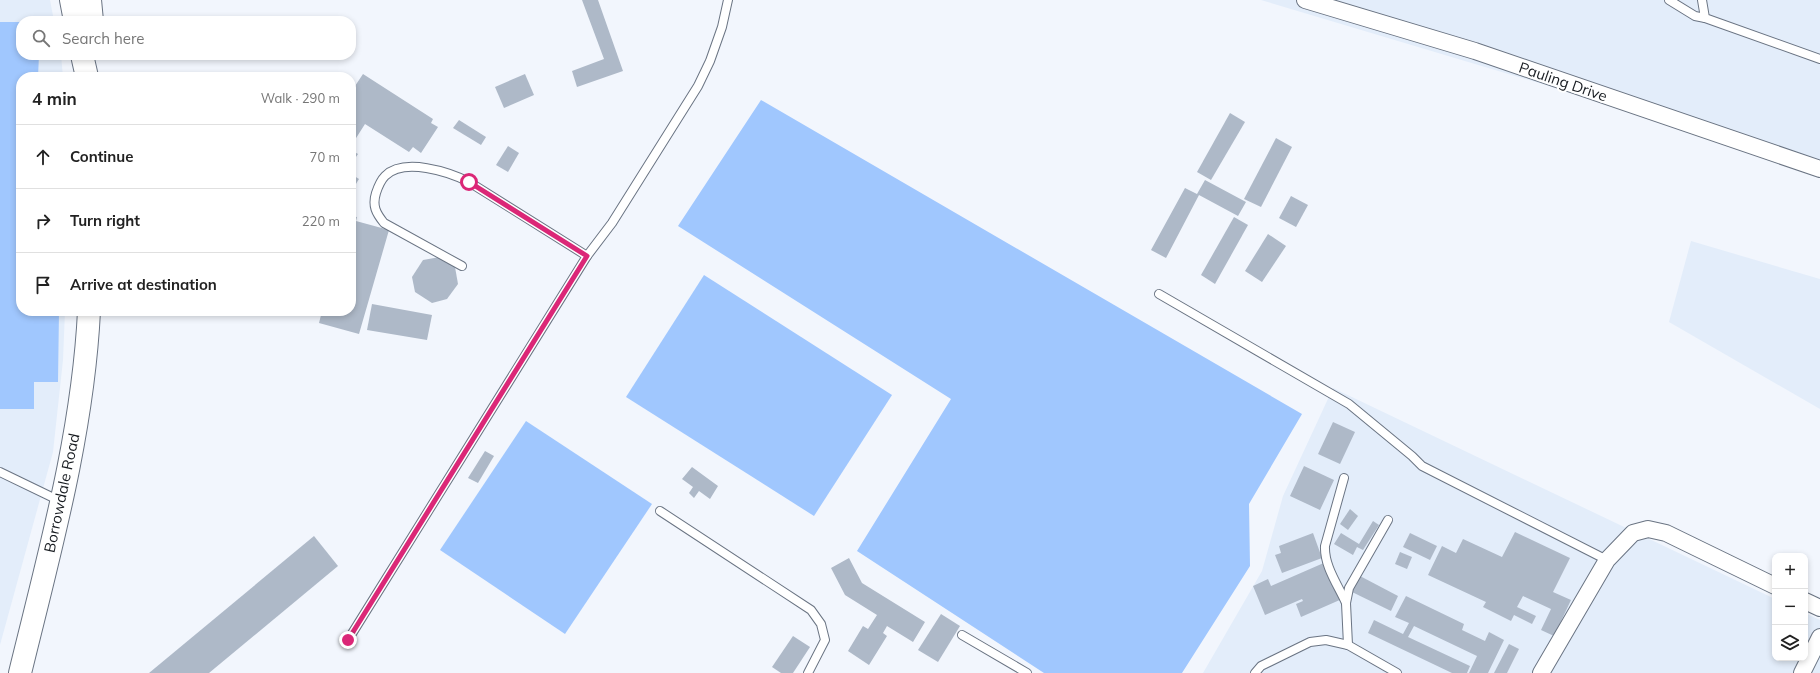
<!DOCTYPE html>
<html lang="en">
<head>
<meta charset="utf-8">
<style>
  :root { --surface:#fff; --page:#f2f2f2; --text:#222; --muted:#767676; --line:#e0e0e0 }
  body { margin:0; font-family:Mulish,sans-serif; background:var(--page); color:var(--text) }
  .controls { position:absolute; right:12px; bottom:12px; display:grid; overflow:hidden; border-radius:8px; box-shadow:0 2px 6px #0003 }
  .controls button { width:36px; height:36px; display:grid; place-items:center; padding:0; border:0; border-bottom:1px solid var(--line); background:var(--surface); color:var(--text); font:20px sans-serif }
  .stop { position:absolute; width:12px; height:12px; margin:-9px; border:3px solid #db2777; border-radius:50%; background:#fff }
  .stop.end { background:#db2777; border-color:#fff; box-shadow:0 1px 4px #0008 }
  .list { margin:0; padding:0; list-style:none }
  h2 { display:flex; justify-content:space-between; align-items:center; height:52px; margin:0; padding:0 16px; font-size:17px }
  h2 small { font-size:13px; font-weight:400; color:var(--muted) }
  .list li { display:grid; grid-template-columns:26px 1fr auto; gap:12px; align-items:center; box-sizing:border-box; height:64px; padding:0 16px; border-top:1px solid var(--line) }
  .list b { display:block; font-size:15px; white-space:nowrap }
  .list em { font-size:13px; font-style:normal; color:var(--muted) }
  .icon { flex:none; width:22px; height:22px; fill:none; stroke:currentColor; stroke-width:2; stroke-linecap:round; stroke-linejoin:round }
  .map { position:relative; flex:none; width:1820px; height:673px; overflow:hidden }
  .search { position:absolute; background:var(--surface); box-shadow:0 2px 6px #0003; left:16px; top:16px; width:340px; height:44px; display:flex; align-items:center; gap:10px; box-sizing:border-box; padding:0 14px; border-radius:16px; color:var(--muted); font-size:15px }
  .panel { position:absolute; background:var(--surface); box-shadow:0 2px 6px #0003; left:16px; top:72px; width:340px; height:244px; border-radius:16px }
  .map>svg:first-child { display:block }
</style>
</head>
<body>
<div class="map">
<svg width="1820" height="673" viewBox="0 0 1820 673">
  <rect width="100%" height="100%" fill="#f2f6fd"/>
  <!-- built -->
  <g fill="#e3edfa">
    <path d="M0 0H50L54 21H21V55H61L63 77H21V311H65L63 360 53 452 0 645Z"/>
    <path d="M1261 0H1820V167Z"/>
    <path d="M1691 241 1820 279V409L1669 322Z"/>
    <path d="M1333 388 1775 599V658H1805V613L1820 620V673H1203L1262 571 1283 496Z"/>
  </g>
  <!-- green -->
  <g fill="#a0c7fe">
    <path d="M0 22H21V55H39L38 77H21V311H59L58 382H34V409H0Z"/>
    <path d="M761 100 1302 414 1249 504 1250 566 1182 673H1044L857 551 951 399 678 226Z"/>
    <path d="M704 275 892 395 814 516 626 397Z"/>
    <path d="M526 421 652 504 565 634 440 550Z"/>
  </g>
  <!-- building -->
  <g fill="#aeb9c8">
    <path d="M582 0H598L623 71 577 87 572 71 604 59Z"/>
    <path d="M363 74 433 119 431 123 438 127 421 153 413 147 409 152 365 124 351 146V88L353 89Z"/>
    <path d="M525 74 534 95 504 108 495 87Z"/>
    <path d="M1230 113 1245 122 1211 180 1197 172Z"/>
    <path d="M459 120 486 137 481 145 453 128Z"/>
    <path d="M1276 138 1292 147 1261 207 1244 199Z"/>
    <path d="M508 146 519 153 508 172 496 165Z"/>
    <path d="M351 150 358 154 351 164Z"/>
    <path d="M351 174 359 179 351 192Z"/>
    <path d="M1205 180 1246 202 1238 216 1199 195 1166 258 1151 250 1185 188 1197 194Z"/>
    <path d="M1291 196 1308 205 1296 227 1279 218Z"/>
    <path d="M351 216 357 217 356 221 389 230 359 334 319 323 322 311H351Z"/>
    <path d="M1234 217 1248 225 1215 284 1201 275Z"/>
    <path d="M1268 234 1286 246 1262 282 1245 271Z"/>
    <path d="M440 257 455 267 458 284 447 299 432 303 415 292 412 277 423 260Z"/>
    <path d="M372 304 432 315 427 340 367 330Z"/>
    <path d="M1333 422 1355 432 1340 464 1318 454Z"/>
    <path d="M485 451 494 456 478 483 468 478Z"/>
    <path d="M1304 466 1334 480 1320 510 1290 496Z"/>
    <path d="M692 467 718 486 710 499 699 491 694 498 689 493 693 487 682 479Z"/>
    <path d="M1350 509 1358 516 1348 530 1340 524Z"/>
    <path d="M1373 521 1379 525 1363 550 1357 547 1353 555 1334 544 1341 533 1359 544Z"/>
    <path d="M1515 532 1570 558 1553 592 1571 600 1554 636 1541 630 1551 609 1523 596 1517 607 1536 616 1532 624 1514 615 1511 621 1483 607 1486 602 1428 575 1442 546 1456 553 1463 539 1502 557Z"/>
    <path d="M1313 533 1322 558 1282 573 1275 555 1281 553 1279 546Z"/>
    <path d="M1410 533 1437 546 1430 560 1403 547Z"/>
    <path d="M314 536 338 566 209 673H149Z"/>
    <path d="M1400 552 1412 557 1407 569 1395 564Z"/>
    <path d="M849 558 862 583 925 622 913 642 887 626 883 633 887 636 869 665 848 651 863 626 868 629 877 615 845 595 831 568Z"/>
    <path d="M1326 562 1342 599 1301 617 1296 604 1303 601 1302 599 1265 615 1253 586 1268 579 1271 586Z"/>
    <path d="M1360 576 1398 596 1391 611 1352 592Z"/>
    <path d="M1406 596 1464 624 1462 630 1485 641 1489 632 1504 640 1488 673H1469L1477 656 1414 626 1408 637 1470 666 1467 673H1452L1368 633 1374 620 1403 634 1409 623 1395 617Z"/>
    <path d="M941 614 960 626 938 662 918 650Z"/>
    <path d="M793 636 810 647 793 673H781L772 667Z"/>
    <path d="M1509 644 1519 649 1507 673H1494Z"/>
  </g>
  <g fill="none" stroke-linecap="round" stroke-linejoin="round">
    <defs>
      <g id="lane">
        <path d="M1669 0 1695 16 1705 18"/>
        <path d="M1702 0 1705 18 1820 59"/>
        <path d="M462 266 384 223C376 213 372 206 376 193 378 187 380 181 385 176 404 157 449 172 469 182L587 256"/>
        <path d="M1159 294 1349 404 1412 456 1422 466 1607 560"/>
        <path d="M0 472 60 501"/>
        <path d="M1344 478 1325 546C1324 566 1338 585 1346 603"/>
        <path d="M660 511 811 610 821 624 825 640 808 673"/>
        <path d="M962 635 1027 673"/>
        <path d="M348 640 587 256 612 223 698 86 710 61 722 27 728 0"/>
        <path d="M1348 645 1346 603 1349 588 1388 520"/>
        <path d="M1255 673 1261 666 1310 642 1326 640 1348 645 1397 673"/>
      </g>
      <g id="street">
        <path d="M1305 0 1475 51 1820 169"/>
        <path d="M1805 601 1820 608"/>
        <path d="M1541 673 1607 560 1633 533 1648 529 1666 533 1775 586"/>
        <path d="M1802 673 1820 637"/>
      </g>
      <g id="secondary">
        <path d="M71 0 75 21"/>
        <path d="M90 0 92 21"/>
        <path d="M82 55 87 77"/>
        <path d="M20 673C49 554 83 434 89 311"/>
      </g>
    </defs>
    <!-- lane casing -->
    <use href="#lane" stroke="#6a7483" stroke-width="10"/>
    <!-- street casing -->
    <use href="#street" stroke="#6a7483" stroke-width="18"/>
    <!-- secondary casing -->
    <use href="#secondary" stroke="#6a7483" stroke-width="24"/>
    <!-- lane -->
    <use href="#lane" stroke="#fff" stroke-width="8"/>
    <!-- street -->
    <use href="#street" stroke="#fff" stroke-width="16"/>
    <!-- secondary -->
    <use href="#secondary" stroke="#fff" stroke-width="22"/>
  </g>
  <g fill="none" stroke-linecap="round" stroke-linejoin="round">
    <!-- route -->
    <path stroke="#db2777" stroke-width="5" d="M348 640 587 256 469 182"/>
  </g>
  <g text-anchor="middle" stroke-width="4" stroke-linejoin="round" paint-order="stroke">
    <!-- street labels -->
    <g font-size="15" fill="#181c21" stroke="#fff">
      <text transform="translate(1563 82) rotate(19)" y="5">Pauling Drive</text>
      <text transform="translate(62 493) rotate(-78)" y="5">Borrowdale Road</text>
    </g>
  </g>
</svg>
<div class="controls">
<button>+</button>
<button>−</button>
<button><svg class="icon" aria-label="layers" viewBox="0 0 24 24"><path d="M12 4l9 5-9 5-9-5zM3 14l9 5 9-5"/></svg></button>
</div>
<div class="stop" style="left:469px;top:182px"></div>
<div class="stop end" style="left:348px;top:640px"></div>
<div class="search"><svg class="icon" aria-label="search" viewBox="0 0 24 24"><circle cx="10" cy="10" r="6"/><path d="M15 15l6 6"/></svg>Search here</div>
<section class="panel">
<h2>4 min<small>Walk · 290 m</small></h2>
<ul class="list">
<li><svg class="icon" aria-label="ahead" viewBox="0 0 24 24"><path d="M12 20V5M6 11l6-6 6 6"/></svg><div><b>Continue</b></div><em>70 m</em></li>
<li><svg class="icon" aria-label="right" viewBox="0 0 24 24"><path d="M7 20v-9h11M14 6l5 5-5 5"/></svg><div><b>Turn right</b></div><em>220 m</em></li>
<li><svg class="icon" aria-label="arrive" viewBox="0 0 24 24"><path d="M6 21V4h12l-3 4 3 4H6"/></svg><div><b>Arrive at destination</b></div></li>
</ul>
</section>
</div>
</body>
</html>
